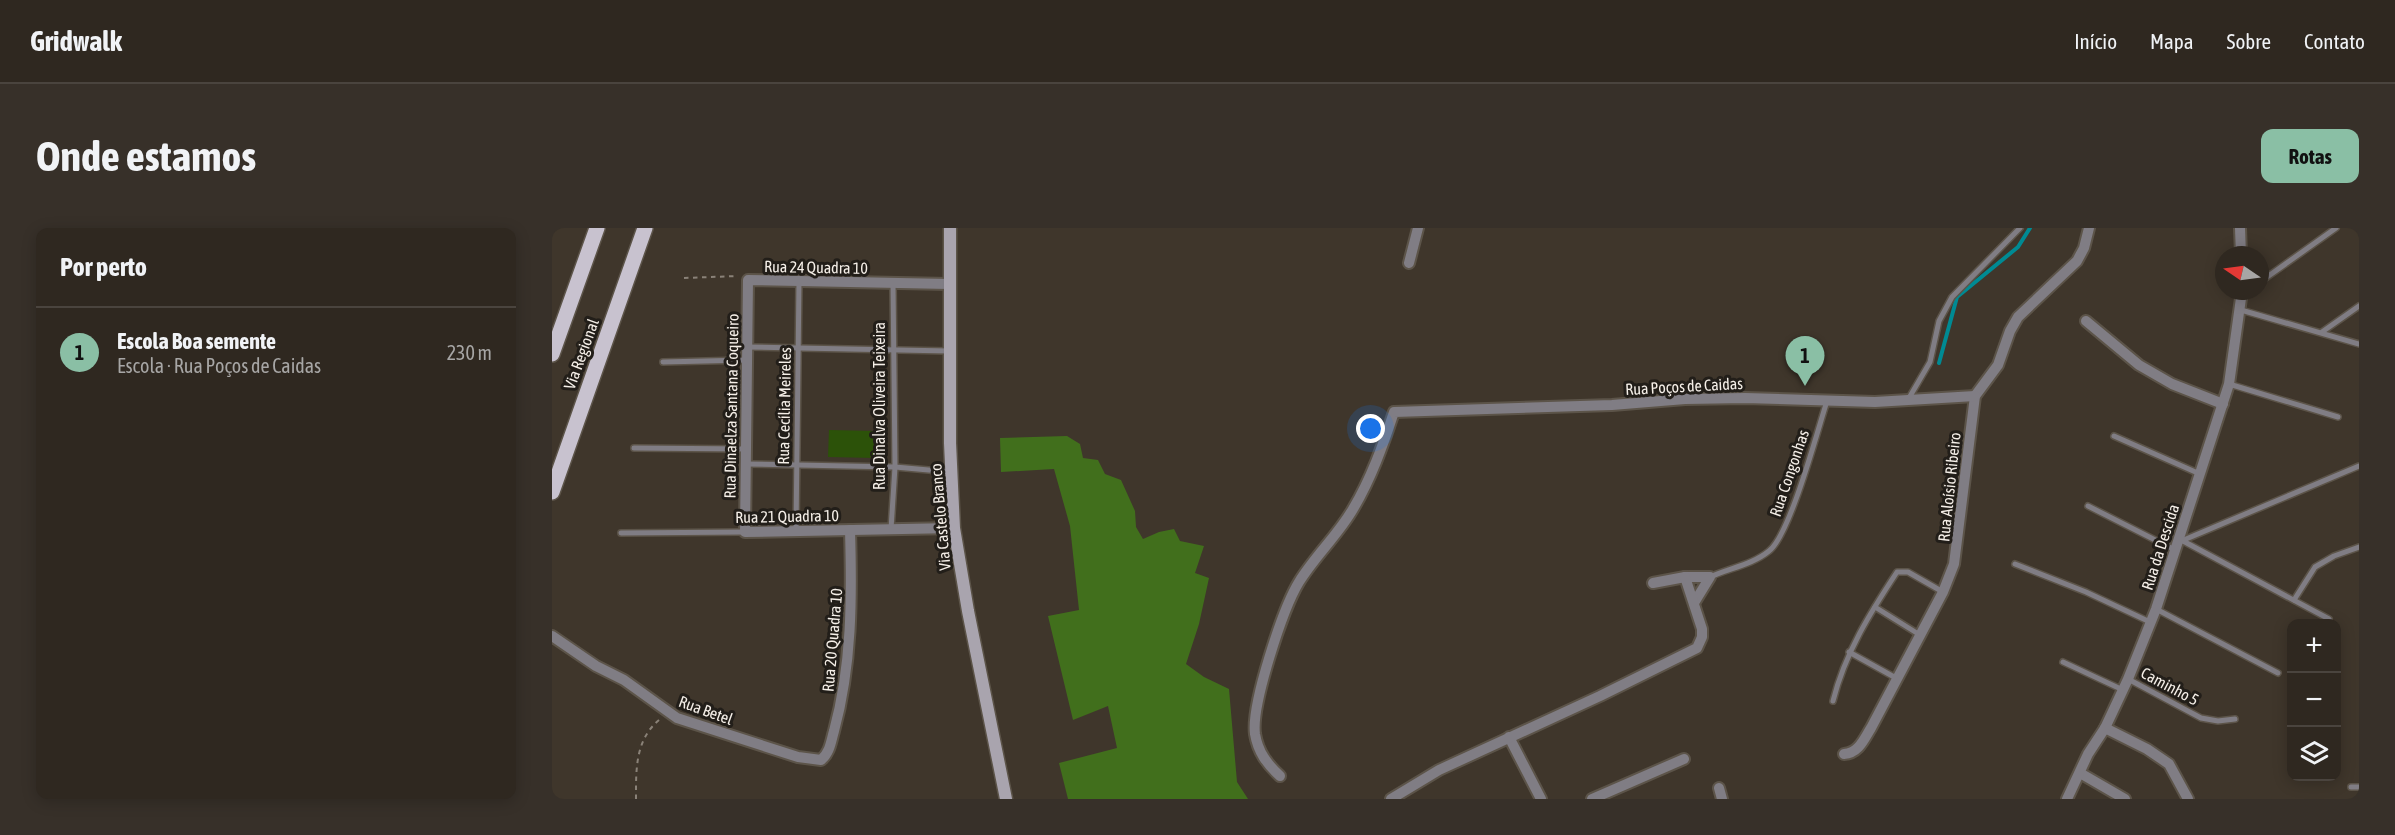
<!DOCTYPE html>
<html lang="pt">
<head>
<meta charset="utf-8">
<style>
  :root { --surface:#2f2820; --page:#373029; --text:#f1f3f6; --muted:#a7a6a5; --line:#4a443e; --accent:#8abfa5 }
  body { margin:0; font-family:"Asap Condensed",sans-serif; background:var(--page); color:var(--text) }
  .controls { position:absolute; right:18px; bottom:18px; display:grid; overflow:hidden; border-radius:12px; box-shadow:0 3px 15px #0003 }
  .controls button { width:54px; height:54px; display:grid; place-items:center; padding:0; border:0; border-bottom:2px solid var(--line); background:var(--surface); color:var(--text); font:30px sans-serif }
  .compass { position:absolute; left:1663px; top:18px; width:54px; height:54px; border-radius:50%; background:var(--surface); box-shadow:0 3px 15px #0003; rotate:283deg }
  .you { position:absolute; left:819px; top:201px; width:21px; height:21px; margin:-15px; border:4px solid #fff; border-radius:50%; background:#1a73e8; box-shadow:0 0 0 9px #1a73e833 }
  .badge { display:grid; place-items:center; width:39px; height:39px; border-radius:50%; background:var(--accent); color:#111; font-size:20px; font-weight:700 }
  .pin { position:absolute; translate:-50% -50px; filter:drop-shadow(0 2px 3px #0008) }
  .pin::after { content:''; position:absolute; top:32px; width:21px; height:18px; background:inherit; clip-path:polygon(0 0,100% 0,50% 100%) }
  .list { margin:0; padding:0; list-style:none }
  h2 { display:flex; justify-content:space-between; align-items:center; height:78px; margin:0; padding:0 24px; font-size:26px }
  h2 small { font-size:20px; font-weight:400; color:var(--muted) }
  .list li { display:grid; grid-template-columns:39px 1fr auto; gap:18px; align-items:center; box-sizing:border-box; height:90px; padding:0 24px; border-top:2px solid var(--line) }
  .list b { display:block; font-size:22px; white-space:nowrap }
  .list p { margin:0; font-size:20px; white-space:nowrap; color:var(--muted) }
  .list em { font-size:20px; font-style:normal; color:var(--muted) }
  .icon { flex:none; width:33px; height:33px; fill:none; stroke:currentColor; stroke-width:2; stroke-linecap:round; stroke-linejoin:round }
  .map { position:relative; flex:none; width:1807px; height:571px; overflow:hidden; border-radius:12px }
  header { display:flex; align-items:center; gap:36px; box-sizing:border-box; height:84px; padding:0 30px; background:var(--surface); border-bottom:2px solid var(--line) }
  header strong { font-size:28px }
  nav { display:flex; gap:33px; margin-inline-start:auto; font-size:21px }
  .intro { display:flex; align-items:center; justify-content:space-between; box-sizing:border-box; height:144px; padding:0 36px }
  h1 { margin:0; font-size:42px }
  .button { padding:15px 27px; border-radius:12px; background:var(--accent); color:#111; font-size:21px; font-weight:700 }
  main { display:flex; gap:36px; padding:0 36px }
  aside { flex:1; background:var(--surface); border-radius:12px; box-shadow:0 3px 15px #0003 }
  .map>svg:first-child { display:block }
</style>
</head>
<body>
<header>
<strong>Gridwalk</strong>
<nav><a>Início</a><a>Mapa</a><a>Sobre</a><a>Contato</a></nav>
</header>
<div class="intro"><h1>Onde estamos</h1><a class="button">Rotas</a></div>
<main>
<aside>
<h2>Por perto<small></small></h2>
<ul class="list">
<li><span class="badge">1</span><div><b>Escola Boa semente</b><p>Escola · Rua Poços de Caidas</p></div><em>230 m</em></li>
</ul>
</aside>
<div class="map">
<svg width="1807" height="571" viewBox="0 0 1807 571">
  <rect width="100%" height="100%" fill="#3f362b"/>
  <!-- green -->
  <path fill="#2c5209" d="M277 202 324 203V230L276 229Z"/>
  <!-- forest -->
  <path fill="#416f1c" d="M515 208 528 216 531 230 546 232 553 246 569 252 583 283 584 299 591 311 607 304 622 301 628 313 652 318 643 345 657 350 647 396 634 436 652 449 677 461 685 554 696 571H516L507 535 565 520 556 478 521 492 496 388 527 382 518 298 502 241 449 244 448 210Z"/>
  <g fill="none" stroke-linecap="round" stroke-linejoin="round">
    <!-- stream -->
    <path stroke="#008a93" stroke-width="4" d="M1387 135 1405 69 1466 19 1478 0"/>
    <defs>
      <g id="service">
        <path d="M1708 54 1784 0"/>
        <path d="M1689 82 1807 116"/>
        <path d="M1770 104 1807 78"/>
        <path d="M195 119 397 123"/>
        <path d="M111 134 195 132"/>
        <path d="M1677 156 1786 189"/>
        <path d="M1357 170 1378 134 1387 93 1400 69 1468 0"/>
        <path d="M1562 208 1648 246"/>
        <path d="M82 220 194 221"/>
        <path d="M194 236 343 239 399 244"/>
        <path d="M1536 278 1623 322"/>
        <path d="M339 301 343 239 341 55"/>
        <path d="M244 303 247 53"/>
        <path d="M69 305 193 304"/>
        <path d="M1631 313 1777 391"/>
        <path d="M1627 314 1807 238"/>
        <path d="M1463 336 1534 364 1598 394"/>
        <path d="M1158 349C1177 340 1200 337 1217 323 1238 307 1265 204 1275 173"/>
        <path d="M1742 372 1763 339 1782 328 1807 319"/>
        <path d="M1323 379 1368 407"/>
        <path d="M1604 381 1726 445"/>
        <path d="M1297 424 1344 450"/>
        <path d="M1511 434 1571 462"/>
        <path d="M1576 451 1649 490 1666 493 1683 491"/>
        <path d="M1281 473C1293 425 1318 385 1345 344H1356L1391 364"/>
        <path d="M1799 559H1807"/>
      </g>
      <g id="minor">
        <path d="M1688 0 1689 27"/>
        <path d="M857 35 866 0"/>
        <path d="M397 56 196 52 193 304 402 300"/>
        <path d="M1534 93 1587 137 1620 156 1671 176"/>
        <path d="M1101 355 1133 349H1158L1142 375"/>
        <path d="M0 408 44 438 72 452 125 490 246 529 269 532C278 525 279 513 282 503 300 437 300 370 298 302"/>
        <path d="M1553 500 1595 521 1617 536 1636 571"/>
        <path d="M957 509 989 571"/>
        <path d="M1292 526C1307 525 1312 511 1319 500L1391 364 1402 336 1423 168 1446 137 1458 103 1466 89 1525 33 1532 20 1537 0"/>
        <path d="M1528 545 1573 571"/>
        <path d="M728 548C715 536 706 524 703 506 699 477 731 380 747 354 763 328 786 307 801 281 819 251 831 217 842 184L1060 177 1133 171 1193 170 1323 174 1423 168"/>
        <path d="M1167 560 1170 571"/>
        <path d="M839 571 887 542 1048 468 1145 420 1150 409V401L1133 349"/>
        <path d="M1040 571 1132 531"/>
        <path d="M1515 571 1536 526 1553 500 1576 451 1604 381 1677 156 1690 63"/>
      </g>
      <path id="secondary" d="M398 0V215L402 300 416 383 454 571"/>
      <g id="primary">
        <path d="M0 126 45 0"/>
        <path d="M0 264 93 0"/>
      </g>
    </defs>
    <!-- service casing -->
    <use href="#service" stroke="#5c5449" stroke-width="8"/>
    <!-- minor casing -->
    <use href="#minor" stroke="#5c5449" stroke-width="14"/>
    <!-- secondary casing -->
    <use href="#secondary" stroke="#5c5449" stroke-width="15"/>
    <!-- primary casing -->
    <use href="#primary" stroke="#5c5449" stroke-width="18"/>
    <!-- path -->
    <g stroke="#8a8278" stroke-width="2" stroke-dasharray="4.5 4.5" stroke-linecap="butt">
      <path d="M132 50 186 48"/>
      <path d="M84 571C84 542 83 512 107 492"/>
    </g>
    <!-- service -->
    <use href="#service" stroke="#807d84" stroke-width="5"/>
    <!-- minor -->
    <use href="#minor" stroke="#807d84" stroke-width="10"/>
    <!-- secondary -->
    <use href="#secondary" stroke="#a9a4ae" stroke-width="12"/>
    <!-- primary -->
    <use href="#primary" stroke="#c8c2cf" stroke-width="15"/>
  </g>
  <g text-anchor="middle" stroke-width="6" stroke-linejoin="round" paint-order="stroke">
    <!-- street labels -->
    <g font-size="16" fill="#f5efe8" stroke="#221e19">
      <text transform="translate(264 39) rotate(1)" y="6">Rua 24 Quadra 10</text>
      <text transform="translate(29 126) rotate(-70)" y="6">Via Regional</text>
      <text transform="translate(1132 158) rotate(-3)" y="6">Rua Poços de Caidas</text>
      <text transform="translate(179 178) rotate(-89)" y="6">Rua Dinaelza Santana Coqueiro</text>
      <text transform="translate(232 178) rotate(-89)" y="6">Rua Cecília Meireles</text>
      <text transform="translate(327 178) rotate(-90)" y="6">Rua Dinalva Oliveira Teixeira</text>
      <text transform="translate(1237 245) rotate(-71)" y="6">Rua Congonhas</text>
      <text transform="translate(1397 259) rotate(-84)" y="6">Rua Aloísio Ribeiro</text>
      <text transform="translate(235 288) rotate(-1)" y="6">Rua 21 Quadra 10</text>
      <text transform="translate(388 289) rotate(-95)" y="6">Via Castelo Branco</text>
      <text transform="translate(1608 319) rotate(-72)" y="6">Rua da Descida</text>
      <text transform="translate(280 412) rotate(-85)" y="6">Rua 20 Quadra 10</text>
      <text transform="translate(1618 458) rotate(28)" y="6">Caminho 5</text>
      <text transform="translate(154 482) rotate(20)" y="6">Rua Betel</text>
    </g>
  </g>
</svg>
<div class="controls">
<button>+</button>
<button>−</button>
<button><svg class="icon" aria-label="layers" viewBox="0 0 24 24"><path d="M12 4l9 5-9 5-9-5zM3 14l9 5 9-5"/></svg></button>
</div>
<svg class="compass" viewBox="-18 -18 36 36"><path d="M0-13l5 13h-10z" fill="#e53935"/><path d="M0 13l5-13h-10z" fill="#a7a6a5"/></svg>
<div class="you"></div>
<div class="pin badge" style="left:1253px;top:158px">1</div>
</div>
</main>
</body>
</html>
